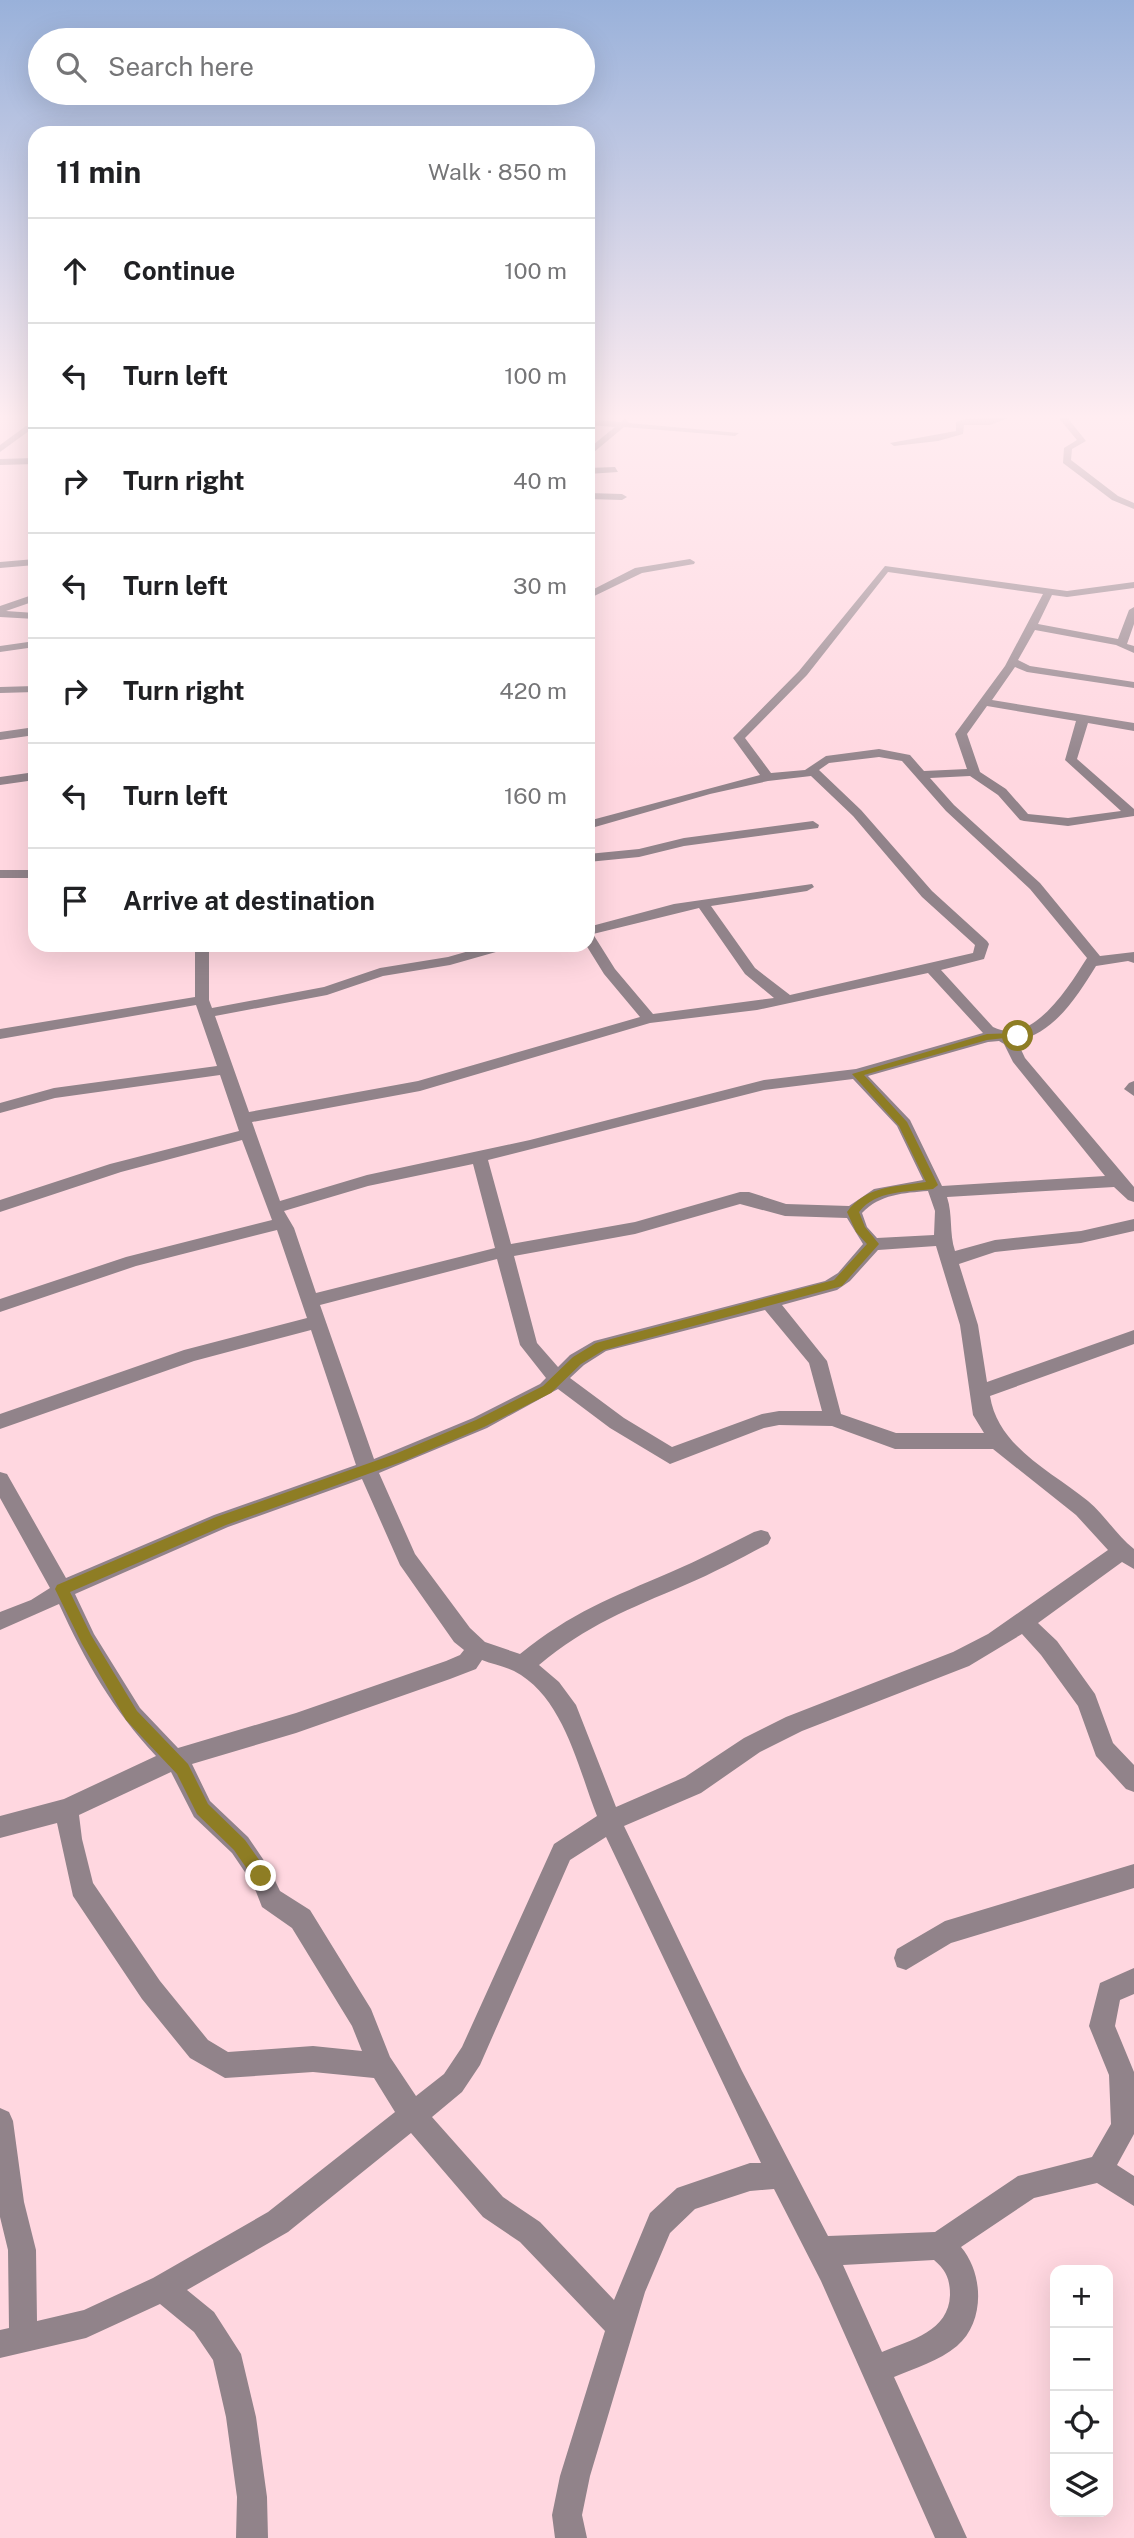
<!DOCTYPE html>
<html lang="en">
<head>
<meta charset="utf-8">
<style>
  :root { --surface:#fff; --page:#f2f2f2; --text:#202124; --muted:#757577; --line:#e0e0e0 }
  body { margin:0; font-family:"Public Sans",sans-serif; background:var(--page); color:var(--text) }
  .controls { position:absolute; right:21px; bottom:21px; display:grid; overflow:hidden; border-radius:14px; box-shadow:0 7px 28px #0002 }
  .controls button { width:63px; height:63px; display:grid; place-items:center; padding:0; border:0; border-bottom:2px solid var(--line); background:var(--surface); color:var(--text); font:35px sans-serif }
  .stop { position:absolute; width:21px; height:21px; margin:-16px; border:5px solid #8e7d24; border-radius:50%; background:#fff }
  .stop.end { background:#8e7d24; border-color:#fff; box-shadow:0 2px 7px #0008 }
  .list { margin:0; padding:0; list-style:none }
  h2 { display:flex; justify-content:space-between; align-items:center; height:91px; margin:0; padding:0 28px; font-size:30px }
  h2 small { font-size:23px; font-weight:400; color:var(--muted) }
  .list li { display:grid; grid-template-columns:46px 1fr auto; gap:21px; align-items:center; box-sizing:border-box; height:105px; padding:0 28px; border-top:2px solid var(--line) }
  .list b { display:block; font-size:26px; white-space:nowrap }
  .list em { font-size:23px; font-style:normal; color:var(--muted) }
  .icon { flex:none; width:38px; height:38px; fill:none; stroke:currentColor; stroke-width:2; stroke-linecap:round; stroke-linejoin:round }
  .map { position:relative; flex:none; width:1134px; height:2538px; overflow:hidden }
  .search { position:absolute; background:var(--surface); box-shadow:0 7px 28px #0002; left:28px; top:28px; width:567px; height:77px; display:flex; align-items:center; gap:18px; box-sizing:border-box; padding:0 24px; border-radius:38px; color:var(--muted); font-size:26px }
  .panel { position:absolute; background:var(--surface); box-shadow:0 7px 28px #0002; left:28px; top:126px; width:567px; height:826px; border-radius:21px }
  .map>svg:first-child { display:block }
</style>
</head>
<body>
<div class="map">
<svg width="1134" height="2538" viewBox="0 0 1134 2538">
  <rect width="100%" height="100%" fill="#ffd7e0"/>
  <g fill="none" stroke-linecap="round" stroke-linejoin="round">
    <!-- minor -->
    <g fill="#91838a" fill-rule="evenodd">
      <path d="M1000 416H1014L990 425H964L963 434 938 441 894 446 890 443 956 431V422C968 416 986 421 1000 416Z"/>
      <path d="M1057 416H1066L1086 441 1072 449 1071 460 1118 496 1134 503V509L1112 500 1063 463 1064 448 1077 440Z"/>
      <path d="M588 419 620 422 625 419 629 423 739 433 735 436 624 427 588 457V449L615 427 588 425Z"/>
      <path d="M26 426 33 428 0 452V445Z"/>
      <path d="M35 458V464L0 465V459Z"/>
      <path d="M615 467 618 472 588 474V468Z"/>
      <path d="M588 493 622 494 627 497 622 500 588 499Z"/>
      <path d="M35 559V565L0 568V562Z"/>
      <path d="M690 559 695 562 694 564 642 573 588 599V592L635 568Z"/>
      <path d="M885 566 1067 591 1134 582V588L1067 597 1052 595 1038 624 1118 639 1129 610 1134 607V624L1127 644 1134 646V653L1116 645 1035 630 1018 660 1030 666 1134 682V688L1027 672 1015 667 992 700 1134 723V731L1088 723 1077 759 1134 809V816L1068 826 1024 821 1020 820 998 795 970 776 930 778 954 805 1040 883 1100 956 1134 952V963L1128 961 1096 966C1077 996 1056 1032 1017 1041L1025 1058 1134 1187V1202L1128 1200 1114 1187 947 1197C953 1215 949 1233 955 1251L995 1240 1081 1231 1134 1219V1231L1081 1243 995 1252 959 1264 978 1325 987 1382 1134 1330V1344L990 1396C998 1447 1051 1471 1088 1501 1105 1515 1116 1535 1134 1549V1569L1122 1562 1038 1623 1057 1641 1095 1694 1113 1743 1134 1765V1792L1126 1789 1096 1756 1078 1706 1041 1655 1022 1634 969 1666 802 1731 760 1752 701 1793 624 1826 742 2071 828 2236 935 2232 1018 2176 1092 2157 1111 2124 1109 2075 1089 2026 1100 1983 1134 1968V1994L1120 2000 1115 2026 1134 2072V2134L1117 2165 1134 2176V2206L1097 2183 1034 2198 961 2247C984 2274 985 2322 957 2346 939 2361 915 2368 894 2377L967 2538H935L821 2281 774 2189 750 2191 695 2209 670 2233 645 2292 590 2476 582 2515 587 2538H555L552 2515 560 2476 605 2331 520 2242 483 2217 411 2133 288 2232 187 2290 214 2312 241 2354 256 2417 267 2497 268 2538H236L237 2497 226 2417 213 2360 194 2332 160 2304 86 2338 0 2358V2330L9 2328 8 2250 0 2217V2108L9 2112 13 2121 24 2202 36 2250 37 2321 84 2310 153 2278 268 2212 395 2112 374 2078 313 2072 225 2078 190 2058 142 1999 73 1896 57 1823 0 1838V1816L64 1799 156 1756C113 1710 85 1661 59 1604L0 1630V1612L31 1600 50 1588 0 1498V1472L7 1474 66 1578 214 1515 356 1465 311 1330 194 1361 0 1429V1414L184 1350 307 1318 277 1230 136 1266 0 1312V1299L126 1257 272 1220 242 1140 121 1172 0 1212V1200L110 1164 239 1131 220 1075 55 1098 0 1113V1103L54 1088 217 1066 196 1005 0 1039V1029L195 997V945H209V1000L212 1008 324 987 380 968 448 957 490 945H512L510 948 450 965 383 976 327 995 215 1016 249 1112 418 1081 640 1017 604 974 586 945 588 927 674 904 812 884 814 887 807 891 711 906 755 968 790 995 973 953 975 945 922 897 853 816 811 776 768 781 710 794 588 829V821L760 775 733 738 799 671ZM888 572 1043 594 1005 666 955 734 967 769 924 771 910 755 879 749 826 756 805 770 771 773 745 738 807 675ZM987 706 1076 721 1065 760 1121 811 1068 818 1028 814 1006 789 980 772 967 734ZM879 757 902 761 946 811 1030 889 1087 958C1069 986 1033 1047 993 1027L941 970 984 959 989 944 987 941 932 891 861 810 819 770 829 763ZM699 908 745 974 774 998 653 1014 615 969 593 934ZM928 973 983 1033 856 1069 764 1080 530 1140 367 1175 280 1201 252 1122 420 1091 650 1023 757 1010ZM999 1041 1004 1044 1013 1062 1105 1176 942 1186 910 1120 868 1076 988 1042ZM853 1079 897 1126 923 1180 874 1189 849 1206 786 1204 749 1192H740L635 1222 511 1244 488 1160 764 1090ZM473 1164 495 1248 316 1293 294 1228 284 1211 368 1186ZM928 1191 935 1211 934 1235 877 1238 867 1227 862 1213C880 1194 904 1193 928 1191ZM740 1204 785 1216 847 1218 863 1244 838 1273 825 1281 594 1341 570 1355 558 1367 537 1343 514 1256 635 1234ZM936 1246 960 1325 973 1415 984 1433H896L841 1414 827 1361 782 1305 837 1290 850 1281 878 1250ZM497 1259 520 1345 546 1378 540 1384 473 1418 374 1459 320 1305ZM765 1310 809 1363 822 1411H779L762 1414 672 1447 624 1418 570 1378 584 1365 606 1351ZM558 1389 610 1428 670 1464 764 1428 779 1425 832 1426 895 1449H993L1076 1515 1108 1550 988 1634 953 1652 786 1717 744 1738 685 1777 616 1807 576 1705 559 1682 539 1665C587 1625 629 1609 685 1585 714 1573 741 1558 768 1544L771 1538 768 1532 761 1530 754 1532C726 1546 699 1560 671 1572 611 1598 572 1612 520 1654L485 1642 470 1628 415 1554 379 1473 487 1428ZM362 1479 400 1565 454 1642 464 1650 460 1655 446 1661 296 1713 178 1748 140 1708 94 1634 75 1594 228 1527ZM482 1660C492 1664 504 1666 514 1671 564 1697 578 1768 597 1816L554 1844 462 2047 444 2074 416 2096 390 2057 371 2009 310 1910 280 1891 269 1868 248 1837 210 1801 192 1764 296 1733 450 1679 476 1669ZM171 1772 194 1817 232 1853 253 1884 262 1907 292 1928 352 2026 362 2051 313 2046 228 2052 208 2040 160 1981 93 1883 82 1839 79 1815ZM606 1837 761 2163H750L677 2188 650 2213 614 2300 540 2222 503 2197 432 2117 462 2092 480 2065 570 1860ZM934 2260C946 2270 950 2279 950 2295 949 2331 911 2340 882 2352L843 2265Z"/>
      <path d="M35 594V601L6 611 35 613V619L0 617V606Z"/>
      <path d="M35 641V647L0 652V646Z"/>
      <path d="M35 686V692L0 693V687Z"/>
      <path d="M35 727V735L0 740V732Z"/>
      <path d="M35 772V780L0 785V777Z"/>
      <path d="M34 814 35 822 30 821 28 818Z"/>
      <path d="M813 821 819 825 818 828 684 846 639 857 588 862V854L639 849 684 838Z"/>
      <rect x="0" y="870" width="35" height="8"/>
      <path d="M1134 1081V1096L1124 1089 1129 1083Z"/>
      <path d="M1134 1864V1888L951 1943 906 1970 897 1967 894 1958 897 1949 945 1921Z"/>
    </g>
  </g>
  <!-- sky -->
  <linearGradient id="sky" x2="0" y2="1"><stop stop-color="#99b1da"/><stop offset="0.54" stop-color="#ffedf1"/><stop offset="1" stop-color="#ffedf1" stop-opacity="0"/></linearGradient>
  <rect width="1134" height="772" fill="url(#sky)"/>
  <!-- route -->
  <path fill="#8e7d24" d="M987 1034 1018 1033 1023 1036 987 1040 864 1075 907 1122 938 1185 933 1189C907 1192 876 1190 859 1212L865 1227 879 1244 842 1286 604 1350 581 1364 551 1393 484 1427 404 1461 226 1525 70 1592 91 1635 137 1711 188 1764 208 1804 245 1840 267 1871V1882H256L234 1850 197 1814 177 1774 126 1720 82 1644 55 1589 57 1585 216 1517 395 1454 476 1420 543 1386 573 1357 596 1343 834 1280 867 1244 856 1232 847 1212C866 1185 897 1187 926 1182L899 1126 852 1074Z"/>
</svg>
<div class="controls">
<button>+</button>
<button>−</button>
<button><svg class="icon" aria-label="locate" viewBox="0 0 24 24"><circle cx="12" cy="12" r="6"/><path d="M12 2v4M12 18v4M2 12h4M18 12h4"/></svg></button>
<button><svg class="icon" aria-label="layers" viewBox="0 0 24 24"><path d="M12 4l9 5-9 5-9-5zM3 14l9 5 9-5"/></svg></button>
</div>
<div class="stop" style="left:1018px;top:1036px"></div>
<div class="stop end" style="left:261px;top:1876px"></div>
<div class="search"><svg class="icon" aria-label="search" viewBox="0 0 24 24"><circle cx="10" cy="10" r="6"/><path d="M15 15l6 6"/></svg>Search here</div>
<section class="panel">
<h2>11 min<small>Walk · 850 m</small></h2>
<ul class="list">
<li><svg class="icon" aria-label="ahead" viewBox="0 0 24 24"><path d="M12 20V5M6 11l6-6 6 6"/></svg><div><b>Continue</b></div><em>100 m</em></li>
<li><svg class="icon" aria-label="left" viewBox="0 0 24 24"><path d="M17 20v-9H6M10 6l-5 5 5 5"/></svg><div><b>Turn left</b></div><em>100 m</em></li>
<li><svg class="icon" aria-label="right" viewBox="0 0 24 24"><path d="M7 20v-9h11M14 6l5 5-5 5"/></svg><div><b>Turn right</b></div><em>40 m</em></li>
<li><svg class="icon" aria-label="left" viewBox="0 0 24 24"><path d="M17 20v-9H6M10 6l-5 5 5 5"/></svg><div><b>Turn left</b></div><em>30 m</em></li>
<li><svg class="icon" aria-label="right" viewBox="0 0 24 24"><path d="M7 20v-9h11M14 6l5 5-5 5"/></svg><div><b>Turn right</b></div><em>420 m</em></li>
<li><svg class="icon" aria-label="left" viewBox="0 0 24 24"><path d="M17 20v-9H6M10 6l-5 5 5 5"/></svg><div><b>Turn left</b></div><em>160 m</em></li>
<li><svg class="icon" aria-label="arrive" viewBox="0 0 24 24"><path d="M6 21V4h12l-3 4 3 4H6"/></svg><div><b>Arrive at destination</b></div></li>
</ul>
</section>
</div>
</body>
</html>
